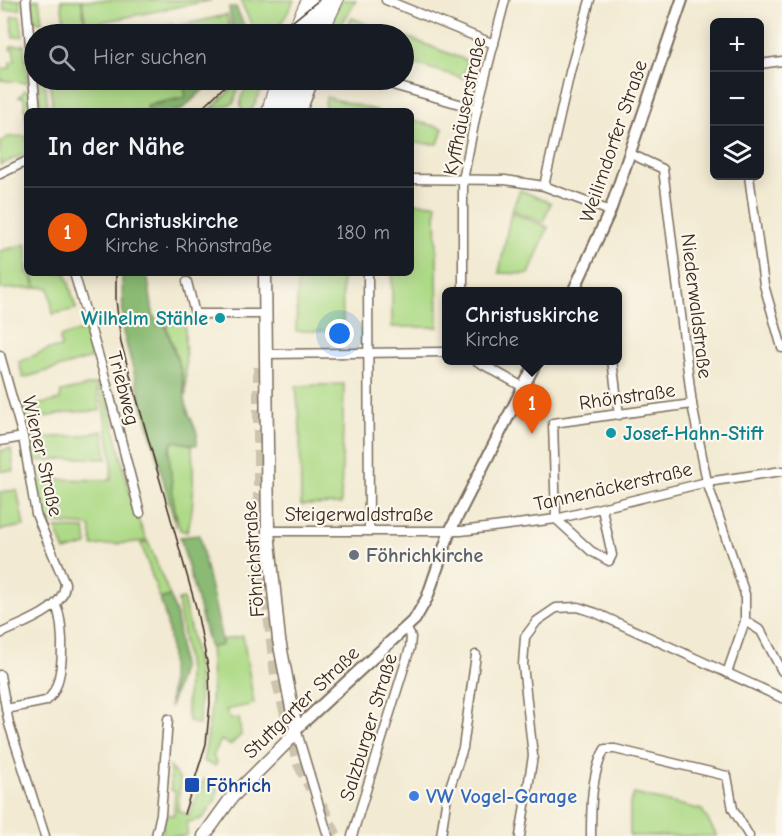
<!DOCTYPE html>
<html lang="de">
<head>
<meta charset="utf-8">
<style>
  :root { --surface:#171b24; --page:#20242c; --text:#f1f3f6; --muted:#9ea1a6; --line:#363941; --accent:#ea580c }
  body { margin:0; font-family:"Comic Neue",sans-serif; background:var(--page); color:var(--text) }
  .controls { position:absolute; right:18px; top:18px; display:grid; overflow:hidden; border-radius:9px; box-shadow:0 3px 15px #0003 }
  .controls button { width:54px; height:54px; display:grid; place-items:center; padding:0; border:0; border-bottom:2px solid var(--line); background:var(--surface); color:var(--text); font:30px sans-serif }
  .you { position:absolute; left:340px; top:334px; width:21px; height:21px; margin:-15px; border:4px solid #fff; border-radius:50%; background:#1a73e8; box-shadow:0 0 0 9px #1a73e833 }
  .badge { display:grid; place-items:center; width:39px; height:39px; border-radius:50%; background:var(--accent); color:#fff; font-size:20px; font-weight:700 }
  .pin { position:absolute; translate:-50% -50px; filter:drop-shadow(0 2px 3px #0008) }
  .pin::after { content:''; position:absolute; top:32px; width:21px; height:18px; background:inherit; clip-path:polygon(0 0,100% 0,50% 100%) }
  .popup { position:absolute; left:442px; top:287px; width:180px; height:78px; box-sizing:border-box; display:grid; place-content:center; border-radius:9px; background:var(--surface); filter:drop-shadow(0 2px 4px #0005); font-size:20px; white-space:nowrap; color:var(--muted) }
  .popup b { font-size:22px; color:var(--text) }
  .popup::after { content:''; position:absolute; left:50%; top:100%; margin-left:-12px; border:12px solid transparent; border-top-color:var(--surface) }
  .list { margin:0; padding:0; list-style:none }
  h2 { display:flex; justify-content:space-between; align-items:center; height:78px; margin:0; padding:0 24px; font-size:26px }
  h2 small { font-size:20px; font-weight:400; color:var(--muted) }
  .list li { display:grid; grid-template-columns:39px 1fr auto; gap:18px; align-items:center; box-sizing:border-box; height:90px; padding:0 24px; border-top:2px solid var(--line) }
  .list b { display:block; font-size:22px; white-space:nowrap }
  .list p { margin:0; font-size:20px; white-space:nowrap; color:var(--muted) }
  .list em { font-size:20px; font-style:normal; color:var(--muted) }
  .icon { flex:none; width:33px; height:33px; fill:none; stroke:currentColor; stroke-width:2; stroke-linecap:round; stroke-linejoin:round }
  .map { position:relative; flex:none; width:782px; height:836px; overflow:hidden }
  .search { position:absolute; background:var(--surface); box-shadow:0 3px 15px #0003; left:24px; top:24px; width:390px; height:66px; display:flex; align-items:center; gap:15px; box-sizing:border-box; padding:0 21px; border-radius:33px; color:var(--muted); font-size:22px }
  .panel { position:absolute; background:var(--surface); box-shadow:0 3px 15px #0003; left:24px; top:108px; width:390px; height:168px; border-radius:9px }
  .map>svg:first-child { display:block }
</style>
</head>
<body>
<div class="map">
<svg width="782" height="836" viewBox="0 0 782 836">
  <rect width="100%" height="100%" fill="#fbf7ec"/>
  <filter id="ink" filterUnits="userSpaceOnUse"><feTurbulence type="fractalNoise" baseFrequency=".0167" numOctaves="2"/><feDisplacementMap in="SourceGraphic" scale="12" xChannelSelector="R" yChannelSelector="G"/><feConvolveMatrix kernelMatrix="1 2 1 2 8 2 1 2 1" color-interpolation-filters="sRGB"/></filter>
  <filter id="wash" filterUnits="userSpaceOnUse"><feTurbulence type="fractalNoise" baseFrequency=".008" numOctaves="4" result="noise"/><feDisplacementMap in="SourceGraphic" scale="24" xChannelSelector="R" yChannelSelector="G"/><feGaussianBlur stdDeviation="1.35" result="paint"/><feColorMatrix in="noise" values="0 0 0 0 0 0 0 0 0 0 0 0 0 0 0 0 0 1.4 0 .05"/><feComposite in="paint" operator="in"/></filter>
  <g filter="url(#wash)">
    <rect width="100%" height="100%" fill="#f2ead2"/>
    <!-- green -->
    <g fill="#adda86" stroke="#748252" stroke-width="1.5">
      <path d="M3 0H20L21 9 4 10Z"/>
      <path d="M32 0H39L42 22 35 21Z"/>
      <path d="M61 0H81L86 33 77 30 75 22 64 21Z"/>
      <path d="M82 0H212L86 25Z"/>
      <path d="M243 0H294C286 17 278 35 256 34L241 2Z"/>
      <path d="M341 0H356L336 34H325Z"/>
      <path d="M227 15 231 34H176L174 27Z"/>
      <path d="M20 16 23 36 13 37 11 17Z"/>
      <path d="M352 18 390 34H396H343Z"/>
      <path d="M172 24 174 34H131V32Z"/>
      <path d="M404 36 468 61 463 78 404 61Z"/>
      <path d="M24 45 28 83 0 80V69L10 68V62L15 61 13 49H10L11 46Z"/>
      <path d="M38 80H45L48 111H41Z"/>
      <path d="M50 80H183L186 97 146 105 147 111H53Z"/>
      <path d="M255 80H266L251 111H242C237 96 245 90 255 80Z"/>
      <path d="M236 85 237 91 234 103 210 110Z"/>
      <path d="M25 90 29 92 32 111H27V133L24 97H19Z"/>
      <path d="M326 97 379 111H324Z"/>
      <path d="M411 120 443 128 438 144 411 143Z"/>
      <path d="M27 136V153L0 165V143L8 137Z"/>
      <path d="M520 190 551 203 543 222 512 210Z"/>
      <path d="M411 203 436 204 438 327H392V273H411Z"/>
      <path d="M511 212 548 227 529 274 499 273Z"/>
      <path d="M27 244V273H31L35 288 0 289V251Z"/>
      <path d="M32 273H66L76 309 53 314 49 288 36 287Z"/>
      <path d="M298 273H342L343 331H296Z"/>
      <path d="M185 321 186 395 182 372 166 325Z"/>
      <path d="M85 329 92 358 23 378 19 362 49 349 61 348 60 337Z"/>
      <path d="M99 383 104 384 133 507 147 541 93 546 90 526 46 522 36 479 111 480 112 458Z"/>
      <path d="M96 384 100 411 72 412 26 420 22 408 60 400 61 392Z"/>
      <path d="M344 384 341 504 301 505 300 428 296 386Z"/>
      <path d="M103 431 107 459 80 458 34 461 29 438 79 436Z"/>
      <path d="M173 441 192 445C193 473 196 504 187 532L180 530C174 503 163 467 173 441Z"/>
      <path d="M11 449 14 471H0V451Z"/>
      <path d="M17 490 24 526 0 530V492Z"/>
      <path d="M56 528 85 529 87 545 65 551Z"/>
      <path d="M148 542 170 596 160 599 141 543Z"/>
      <path d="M183 599C194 641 202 682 199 725L189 721 187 715 188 669 178 600Z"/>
      <path d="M243 636 254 704 226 710 230 719 239 718 241 735 230 745 221 740 213 756 217 763 215 766 203 761C211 723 214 687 210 648L222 645V640Z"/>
      <path d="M170 767 180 780 178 810 189 816 204 779 211 780 219 786 216 799 202 819 187 822V836H162L165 815H174L175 791 171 790Z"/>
      <path d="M634 794 702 810 717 836H630V804Z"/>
    </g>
    <!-- forest -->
    <g fill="#8aba73" stroke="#627248" stroke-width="1.5">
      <path d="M229 7H236L248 34H233Z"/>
      <path d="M183 80H214L180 111H148L147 106 186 98Z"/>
      <path d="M122 273H147L153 313 158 325H165L181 372 187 409 197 433V445L173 441 169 451 176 527 123 332Z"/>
      <path d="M200 535C205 573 218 607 222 645L210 648 180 537Z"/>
      <path d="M170 596 177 616 182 668 170 707C172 671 173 633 160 599Z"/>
    </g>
  </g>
  <g filter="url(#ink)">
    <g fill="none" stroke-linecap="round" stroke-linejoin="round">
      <!-- primary-tunnel -->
      <g stroke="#cdc4ae" stroke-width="14" stroke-dasharray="14 7" stroke-linecap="butt">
        <path d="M260 367V531L277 675 299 762 312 788"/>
        <path d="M320 805 335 836"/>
      </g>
      <defs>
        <g id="minor">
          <path d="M26 0 36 111"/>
          <path d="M386 0 494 44"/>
          <path d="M760 64 782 61"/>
          <path d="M375 80 477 109"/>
          <path d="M302 111 314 80"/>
          <path d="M631 154 663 169 692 404 707 482 745 594V621L761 631 782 671"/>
          <path d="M0 174 27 161"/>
          <path d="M749 176 764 285 782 348"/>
          <path d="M411 179 505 180 544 186 610 211"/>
          <path d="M544 186 570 72 590 0"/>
          <path d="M74 273 104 374 140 513"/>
          <path d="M368 273 369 529"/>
          <path d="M187 282 195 314H265"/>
          <path d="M463 292V180L477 109 505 0"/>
          <path d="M265 354 446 352"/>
          <path d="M0 355 23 437 36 514 65 583C65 611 21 623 0 634"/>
          <path d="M475 360 523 387"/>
          <path d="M612 360 619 415"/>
          <path d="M0 441 23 437"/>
          <path d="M602 509 612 555 609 561 591 551 556 519 553 423 692 404"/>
          <path d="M268 531H461L556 519 707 482 782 471"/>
          <path d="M727 673 745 621"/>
          <path d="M0 675 9 724 45 836"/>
          <path d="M6 709 46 701C66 686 65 626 56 605"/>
          <path d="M296 729 328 836"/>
          <path d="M156 836 161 814 168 719"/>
          <path d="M352 836 410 648 411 637 407 629"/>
          <path d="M441 836 447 796 463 748 476 655"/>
          <path d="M520 836 533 756 523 665 525 637 537 621 556 608 578 607 596 613 782 698"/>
          <path d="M591 836C591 809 591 773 605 749H615L727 776 733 809 749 836"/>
        </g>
        <g id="tertiary">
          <path d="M573 292 610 211 682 0"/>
          <path d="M296 729 415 619 427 598 450 531 537 360"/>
        </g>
        <path id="secondary" d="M204 836 232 797 291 738 296 729 279 640 268 531 265 273"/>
        <g id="primary">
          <path d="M293 34 309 0"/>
          <path d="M308 34 324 0"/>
          <path d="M320 34 336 0"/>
          <path d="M269 111 278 80"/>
          <path d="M283 111 292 80"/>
          <path d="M294 111 303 80"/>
        </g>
      </defs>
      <!-- minor casing -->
      <use href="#minor" stroke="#7b6d5d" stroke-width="11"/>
      <!-- tertiary casing -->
      <use href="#tertiary" stroke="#7b6d5d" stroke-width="14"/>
      <!-- secondary casing -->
      <use href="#secondary" stroke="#7b6d5d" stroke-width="15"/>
      <!-- primary casing -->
      <use href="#primary" stroke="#7b6d5d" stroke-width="16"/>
      <!-- minor -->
      <use href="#minor" stroke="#fff" stroke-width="8"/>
      <!-- tertiary -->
      <use href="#tertiary" stroke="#fff" stroke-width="10"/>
      <!-- secondary -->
      <use href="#secondary" stroke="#fff" stroke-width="12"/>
      <!-- primary -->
      <use href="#primary" stroke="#fff" stroke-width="14"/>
      <!-- tram -->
      <g stroke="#3b2a1e" stroke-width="1.5">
        <path d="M277 34 319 0"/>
        <path d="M199 111 231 80"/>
        <path d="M116 273V300L121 343 196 607 209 672 210 703 206 744 184 814"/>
      </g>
    </g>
  </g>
  <!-- markers -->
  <g fill="#0f9aa8" stroke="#fbf7ec" stroke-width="2">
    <circle cx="220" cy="318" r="6"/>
    <circle cx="611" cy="433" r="6"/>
  </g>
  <circle fill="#6b7280" stroke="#fbf7ec" stroke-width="2" cx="354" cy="555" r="6"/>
  <rect fill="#1a4fb4" stroke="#fbf7ec" stroke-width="2" x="184" y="777" width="16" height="16" rx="3"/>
  <circle fill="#3f7fe0" stroke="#fbf7ec" stroke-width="2" cx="414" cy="796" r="6"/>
  <g text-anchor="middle" stroke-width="4.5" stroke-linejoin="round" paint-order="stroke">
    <!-- street labels -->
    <g font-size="20" fill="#3b2a1e" stroke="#fbf7ec">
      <text transform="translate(464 106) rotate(-78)" y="7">Kyffhäuserstraße</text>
      <text transform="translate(613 141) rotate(-71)" y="7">Weilimdorfer Straße</text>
      <text transform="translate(697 306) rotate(83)" y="7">Niederwaldstraße</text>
      <text transform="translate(124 388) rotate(75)" y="7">Triebweg</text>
      <text transform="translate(627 396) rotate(-8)" y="7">Rhönstraße</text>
      <text transform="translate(43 456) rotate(77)" y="7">Wiener Straße</text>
      <text transform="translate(613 486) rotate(-13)" y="7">Tannenäckerstraße</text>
      <text x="359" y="521">Steigerwaldstraße</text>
      <text transform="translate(253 559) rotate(-94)" y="7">Föhrichstraße</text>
      <text transform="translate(301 702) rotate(-44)" y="7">Stuttgarter Straße</text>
      <text transform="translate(368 727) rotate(-73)" y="7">Salzburger Straße</text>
    </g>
    <!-- culture labels -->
    <g font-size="20" font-weight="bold" fill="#0d838f" stroke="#fbf7ec" text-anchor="end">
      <text x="208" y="325">Wilhelm Stähle</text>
      <text x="623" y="440" text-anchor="start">Josef-Hahn-Stift</text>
    </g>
    <!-- worship labels -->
    <g font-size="20" font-weight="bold" fill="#5b616d" stroke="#fbf7ec" text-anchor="start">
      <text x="366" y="562">Föhrichkirche</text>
    </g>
    <!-- transit labels -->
    <g font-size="20" font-weight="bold" fill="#164399" stroke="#fbf7ec" text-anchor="start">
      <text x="206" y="792">Föhrich</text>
    </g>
    <!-- shop labels -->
    <g font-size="20" font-weight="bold" fill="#366cbe" stroke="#fbf7ec" text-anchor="start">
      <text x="426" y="803">VW Vogel-Garage</text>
    </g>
  </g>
</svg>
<div class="controls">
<button>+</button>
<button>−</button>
<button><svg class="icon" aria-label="layers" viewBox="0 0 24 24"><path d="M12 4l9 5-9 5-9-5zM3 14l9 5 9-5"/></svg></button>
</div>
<div class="you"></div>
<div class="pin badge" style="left:532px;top:434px">1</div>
<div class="popup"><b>Christuskirche</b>Kirche</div>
<div class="search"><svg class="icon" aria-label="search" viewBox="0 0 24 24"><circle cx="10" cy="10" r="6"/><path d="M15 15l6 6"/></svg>Hier suchen</div>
<section class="panel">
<h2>In der Nähe<small></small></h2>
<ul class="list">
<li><span class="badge">1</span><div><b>Christuskirche</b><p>Kirche · Rhönstraße</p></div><em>180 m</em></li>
</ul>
</section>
</div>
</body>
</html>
